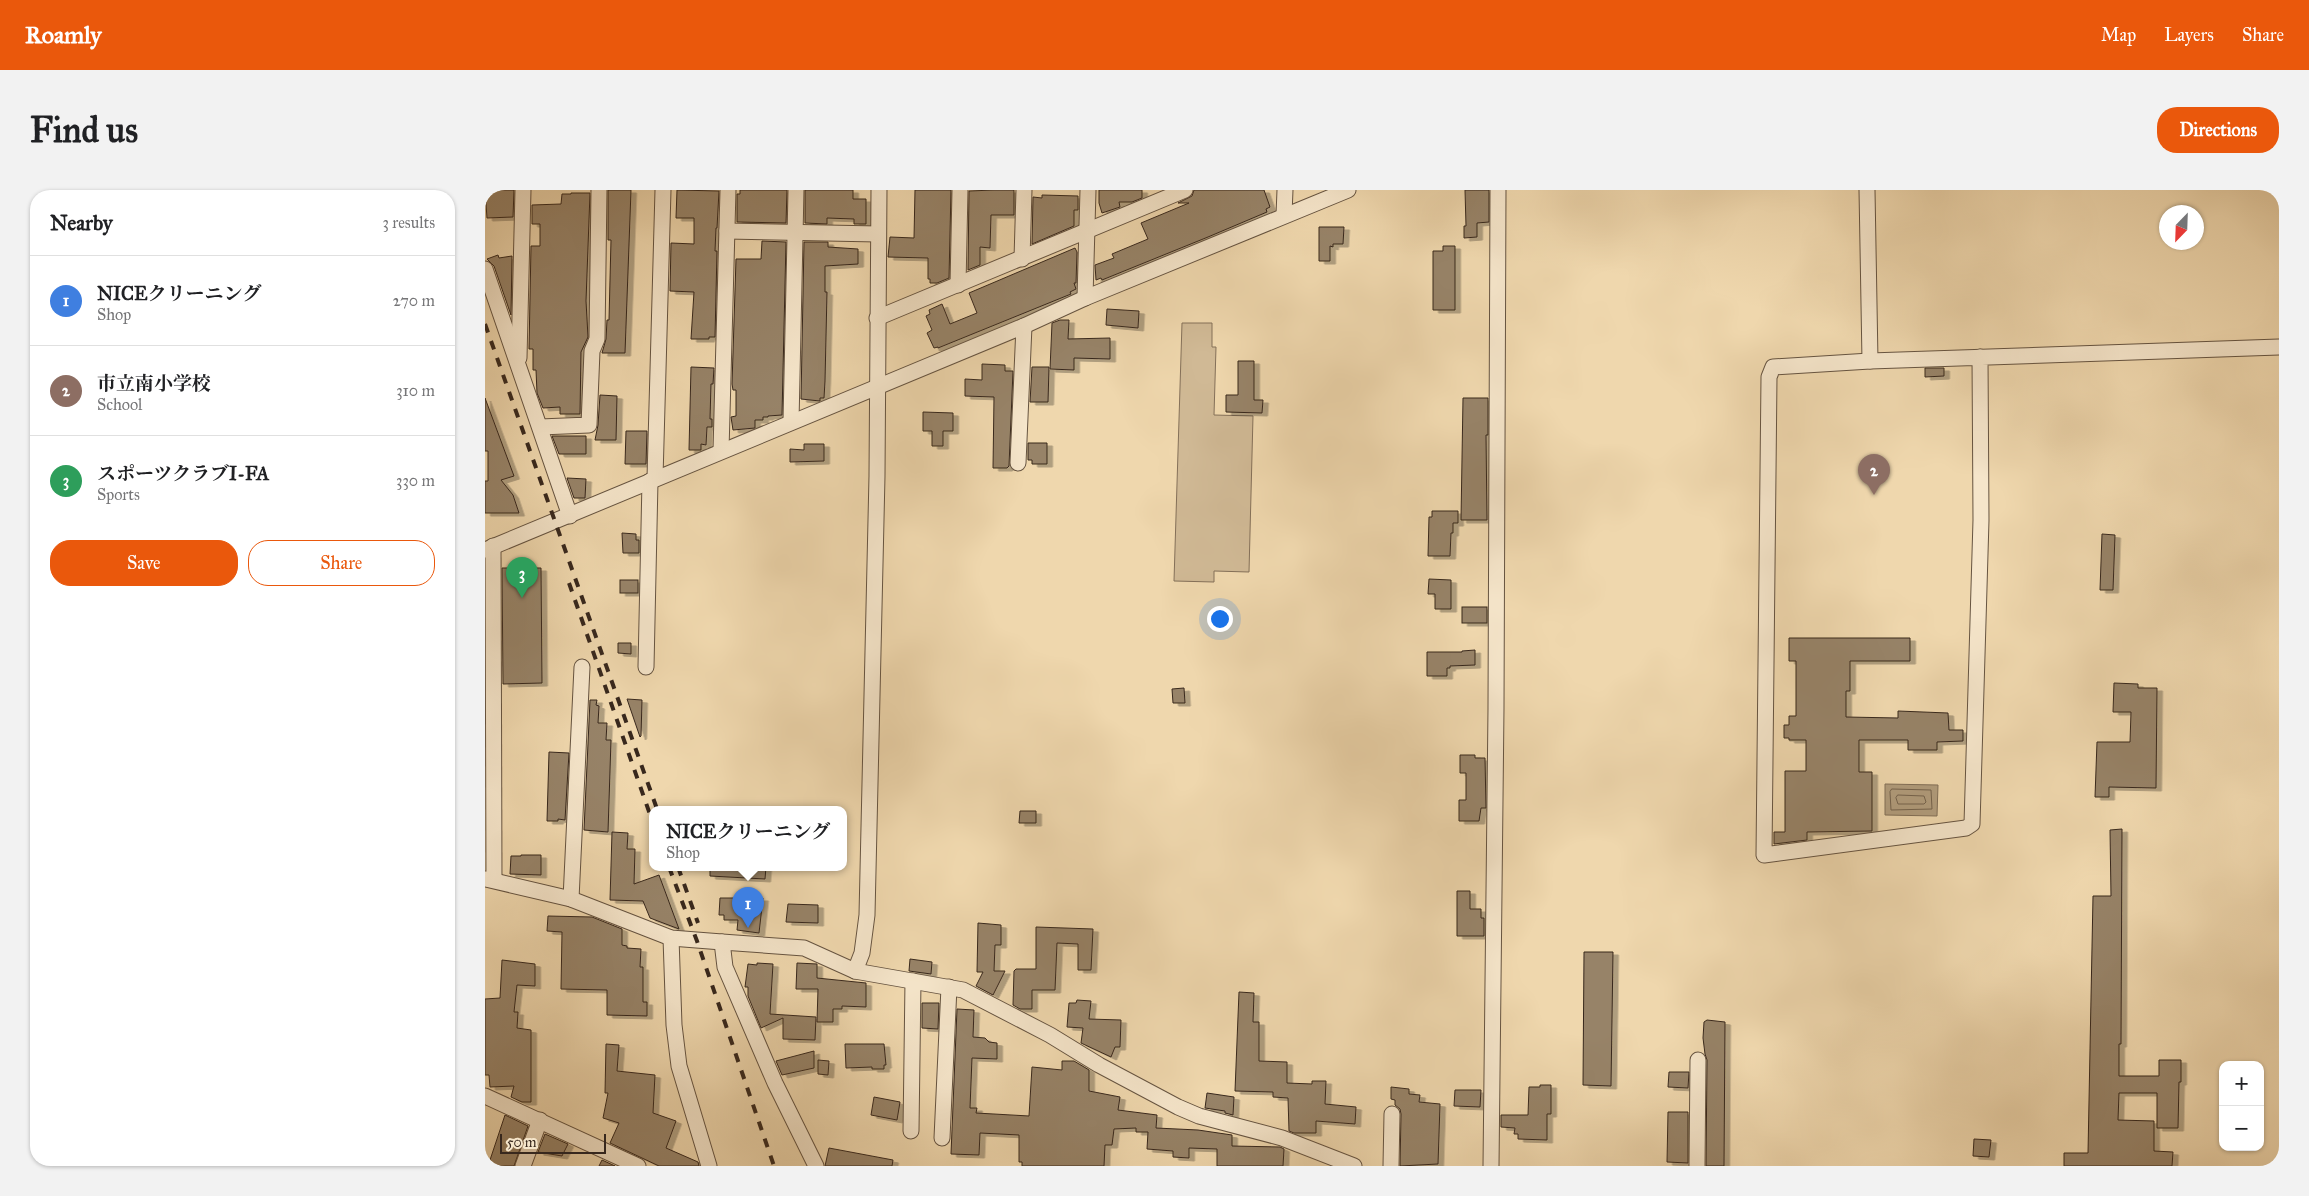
<!DOCTYPE html>
<html lang="en">
<head>
<meta charset="utf-8">
<style>
  :root { --surface:#fff; --page:#f2f2f2; --text:#202124; --muted:#757577; --line:#e0e0e0; --accent:#ea580c }
  body { margin:0; font-family:"IM FELL Great Primer","Noto Serif JP",serif; background:var(--page); color:var(--text) }
  .controls { position:absolute; right:15px; bottom:15px; display:grid; overflow:hidden; border-radius:10px; box-shadow:0 1px 4px #0004 }
  .controls button { width:45px; height:45px; display:grid; place-items:center; padding:0; border:0; border-bottom:1px solid var(--line); background:var(--surface); color:var(--text); font:25px sans-serif }
  .compass { position:absolute; left:1674px; top:15px; width:45px; height:45px; border-radius:50%; background:var(--surface); box-shadow:0 1px 4px #0004; rotate:203deg }
  .scale { position:absolute; left:15px; bottom:12px; width:106px; box-sizing:border-box; padding-left:5px; border:2px solid #38281d; border-top:0; font-size:14px; line-height:18px; white-space:nowrap; color:#38281d; -webkit-text-stroke:4px #f5e5ca; paint-order:stroke }
  .you { position:absolute; left:734px; top:428px; width:18px; height:18px; margin:-12px; border:4px solid #fff; border-radius:50%; background:#1a73e8; box-shadow:0 0 0 8px #1a73e833 }
  .badge { display:grid; place-items:center; width:32px; height:32px; border-radius:50%; background:var(--accent); color:#fff; font-size:16px; font-weight:700 }
  .pin { position:absolute; translate:-50% -41px; filter:drop-shadow(0 1px 2px #0008) }
  .pin::after { content:''; position:absolute; top:26px; width:18px; height:15px; background:inherit; clip-path:polygon(0 0,100% 0,50% 100%) }
  .popup { position:absolute; left:164px; top:616px; width:198px; height:65px; box-sizing:border-box; display:grid; place-content:center; border-radius:10px; background:var(--surface); filter:drop-shadow(0 1px 4px #0005); font-size:16px; white-space:nowrap; color:var(--muted) }
  .popup b { font-size:19px; color:var(--text) }
  .popup::after { content:''; position:absolute; left:50%; top:100%; margin-left:-10px; border:10px solid transparent; border-top-color:var(--surface) }
  .list { margin:0; padding:0; list-style:none }
  h2 { display:flex; justify-content:space-between; align-items:center; height:65px; margin:0; padding:0 20px; font-size:21px }
  h2 small { font-size:16px; font-weight:400; color:var(--muted) }
  .list li { display:grid; grid-template-columns:32px 1fr auto; gap:15px; align-items:center; box-sizing:border-box; height:90px; padding:0 20px; border-top:1px solid var(--line) }
  .list b { display:block; font-size:19px; white-space:nowrap }
  .list p { margin:0; font-size:16px; white-space:nowrap; color:var(--muted) }
  .list em { font-size:16px; font-style:normal; color:var(--muted) }
  .actions { display:flex; gap:10px; padding:15px 20px }
  .actions a { flex:1; padding:11px 0; border:1px solid var(--accent); border-radius:20px; text-align:center; font-size:18px; color:var(--accent) }
  .actions .main { background:var(--accent); color:#fff }
  .map { position:relative; flex:none; width:1794px; height:976px; overflow:hidden; border-radius:20px }
  header { display:flex; align-items:center; gap:30px; box-sizing:border-box; height:70px; padding:0 25px; background:var(--accent); color:#fff }
  header strong { font-size:24px }
  nav { display:flex; gap:28px; margin-inline-start:auto; font-size:18px }
  .intro { display:flex; align-items:center; justify-content:space-between; box-sizing:border-box; height:120px; padding:0 30px }
  h1 { margin:0; font-size:35px }
  .button { padding:12px 22px; border-radius:20px; background:var(--accent); color:#fff; font-size:18px; font-weight:700 }
  main { display:flex; gap:30px; padding:0 30px }
  aside { flex:1; background:var(--surface); border-radius:20px; box-shadow:0 1px 4px #0004 }
  .map>svg:first-child { display:block }
</style>
</head>
<body>
<header>
<strong>Roamly</strong>
<nav><a>Map</a><a>Layers</a><a>Share</a></nav>
</header>
<div class="intro"><h1>Find us</h1><a class="button">Directions</a></div>
<main>
<aside>
<h2>Nearby<small>3 results</small></h2>
<ul class="list">
<li><span class="badge" style="background:#3f7fe0">1</span><div><b>NICEクリーニング</b><p>Shop</p></div><em>270 m</em></li>
<li><span class="badge" style="background:#8d6e63">2</span><div><b>市立南小学校</b><p>School</p></div><em>310 m</em></li>
<li><span class="badge" style="background:#2e9e5b">3</span><div><b>スポーツクラブI-FA</b><p>Sports</p></div><em>330 m</em></li>
</ul>
<div class="actions"><a class="main">Save</a><a>Share</a></div>
</aside>
<div class="map">
<svg width="1794" height="976" viewBox="0 0 1794 976">
  <defs>
    <filter id="shadow"><feDropShadow dx="5.5" dy="3" stdDeviation="0" flood-color="#0004"/></filter>
  </defs>
  <rect width="100%" height="100%" fill="#efd7ad"/>
  <filter id="stains"><feTurbulence type="fractalNoise" baseFrequency=".004" numOctaves="4"/><feColorMatrix values="0 0 0 0 .2 0 0 0 0 .09 0 0 0 0 .02 0 0 0 .5 -.17"/></filter>
  <radialGradient id="worn" r=".72"><stop offset=".6" stop-color="#630" stop-opacity="0"/><stop offset="1" stop-color="#630" stop-opacity=".3"/></radialGradient>
  <!-- green -->
  <path fill="#d0b995" stroke="#847059" d="M697 133H727V157H731L729 225 768 226 764 382 729 381V392L689 391Z"/>
  <!-- water -->
  <path fill="#b19c7c" stroke="#816e56" d="M1400 594 1453 595 1452 626 1400 625Z"/>
  <g fill="none" stroke-linecap="round" stroke-linejoin="round">
    <!-- shore -->
    <g stroke="#74624c" stroke-width="1">
      <path d="M1407 599 1446 600 1447 619 1406 620 1405 602Z"/>
      <path d="M1413 605 1439 606 1441 612 1439 614H1413L1411 608Z"/>
    </g>
  </g>
  <!-- building -->
  <g fill="#978368" stroke="#38281d" filter="url(#shadow)">
    <path d="M0 0H29L28 27 2 28Z"/>
    <path d="M123 0H146L140 163H117L121 149 122 130H124L126 50H123Z"/>
    <path d="M192 0 234 1 232 38H231L230 61H232L230 147H224V149H206L209 102 185 101 186 53 209 54V28H191Z"/>
    <path d="M255 0H302L301 33 252 32V4H255Z"/>
    <path d="M320 0H368V9H381V34H369V29L342 28V34L320 33Z"/>
    <path d="M430 0H466L464 88 452 93H445V89H443V68L403 67 405 47 429 48Z"/>
    <path d="M509 0H529V25H506L505 58 495 57V75L483 80 484 1Z"/>
    <path d="M614 0H657V8L647 12H634L635 17 617 23 614 13Z"/>
    <path d="M709 0H779L785 17 781 19 782 22 723 47 617 90 616 88 611 90 610 75 629 68 627 64 663 49 656 33 704 13H693L707 6Z"/>
    <path d="M980 0H1004V32L992 33V47L979 48V36H981Z"/>
    <path d="M86 3H105L101 111 103 147 96 162 95 224H75V217L58 218 52 203 51 180H48V159H44L46 56H55V34H47V15L76 14 77 4H86Z"/>
    <path d="M557 5 593 6V20H589V36L547 54 548 7 557 8Z"/>
    <path d="M834 37H859L858 54H848V57L845 56V71H834Z"/>
    <path d="M277 51 301 52 297 225 283 226V227H278V230H270V238L248 240 246 227 251 226V200H248L247 194 251 69H276Z"/>
    <path d="M319 52H343V57L373 59V74L340 76V102H342L340 191 339 208H335V211L316 209Z"/>
    <path d="M958 56H970V120H948V61H958Z"/>
    <path d="M590 58 592 62 591 93H589L591 99 585 102 586 104 453 158V157L449 158 442 143 447 140 441 126 445 124 444 120 457 114 465 134 492 123 484 103Z"/>
    <path d="M13 65 14 68 27 66 26 125 9 76 2 69Z"/>
    <path d="M622 119 654 121 653 138 621 135Z"/>
    <path d="M575 130H584L583 149 625 148V169L589 168V180L565 179 567 133Z"/>
    <path d="M753 171H769V210H778L777 223 741 222V205H753Z"/>
    <path d="M497 174 520 175V181H528L524 276 522 278H508L509 207 480 206V189L497 190Z"/>
    <path d="M206 177 229 178 228 194H226L225 229H227V237H222L221 255 216 254V260H204Z"/>
    <path d="M547 177H564L563 212H545Z"/>
    <path d="M1440 178H1459V186L1440 187Z"/>
    <path d="M115 205 132 206 131 250H110L113 235Z"/>
    <path d="M0 208 29 286 16 290 28 305 34 323H0V291H3V261H0Z"/>
    <path d="M978 208H1003V245H1001L1002 330H976Z"/>
    <path d="M438 222 468 223V241H458V256H447V241H438Z"/>
    <path d="M141 241H162L161 274H140Z"/>
    <path d="M67 246H101V264H74Z"/>
    <path d="M543 253H562V274H547V270H543Z"/>
    <path d="M319 254H339V271L305 272V259L319 260Z"/>
    <path d="M82 288 101 289 100 308H89Z"/>
    <path d="M947 321H973V333H968V343H966L965 366H943L944 327H947Z"/>
    <path d="M137 343 151 344V350H154V363H138Z"/>
    <path d="M1617 344 1630 345 1628 400H1615Z"/>
    <path d="M17 378H56L57 493 18 494Z"/>
    <path d="M944 389 966 390V419H950V404H943Z"/>
    <rect x="135" y="390" width="18" height="13"/>
    <rect x="977" y="417" width="25" height="16"/>
    <path d="M1304 448H1425V471H1365V501H1361V527L1413 528V521L1463 523 1464 540H1478V551L1452 552V560H1423V550H1374V582H1387V641L1322 642V650L1289 654V642H1300V581H1321V550H1304V548H1299V535H1304V526H1311V471H1304Z"/>
    <path d="M133 453H146V464L133 463Z"/>
    <path d="M990 460V475L965 476V478H962V486H942V462H977V461Z"/>
    <path d="M1629 493 1653 494V498H1672L1671 598 1624 597V607H1610L1612 552H1645L1646 522H1628Z"/>
    <path d="M699 498 700 513H688L687 499Z"/>
    <path d="M142 509 157 510 156 546 155 547Z"/>
    <path d="M105 510H112L111 515 114 516 113 533H122L121 550H126L123 642 99 640Z"/>
    <path d="M64 562 84 563 80 630 73 629V631H62Z"/>
    <path d="M975 565H990V568H1000L1001 618H996L994 631H974V610H981V583H975Z"/>
    <path d="M535 621H551V633H534Z"/>
    <path d="M1637 639 1636 854H1634V886H1674V870H1696V892H1694L1693 938H1672V903H1634L1633 930 1669 931V961L1688 962 1687 976H1579V963H1603L1608 706H1626L1625 640Z"/>
    <path d="M127 642 143 643 142 659H150L149 694 174 685 194 739 165 728 158 711 125 710Z"/>
    <path d="M36 665H56V685L25 684 26 666H36Z"/>
    <path d="M225 677H281L280 689 225 686Z"/>
    <path d="M972 701H985V719H996V728H999V746H972Z"/>
    <path d="M235 708H278L274 743 252 740 253 730H239V725H234Z"/>
    <path d="M303 714 333 715V733L301 732Z"/>
    <path d="M63 726 107 727 137 739V755L142 756V758L156 759 155 777H158V812H162V826L122 825V800L76 799 77 742 62 741Z"/>
    <path d="M493 733 516 735V755H510L509 781H520L508 805 491 796 498 782H492Z"/>
    <path d="M551 737 608 739 606 780H593V754L572 753 570 800H547V819H535L528 815 529 781 531 779H551Z"/>
    <path d="M1099 762H1128L1126 896 1098 895Z"/>
    <path d="M425 769 447 772 446 784 424 781Z"/>
    <path d="M17 770 50 774V796L32 795 29 822H33L32 838 46 840V912H37L26 907 29 896 5 897 4 885H0V809L15 808Z"/>
    <path d="M272 773 288 774 285 824 331 827 330 850 298 849V828L276 838 263 806V797H260L263 774 272 775Z"/>
    <path d="M312 773 332 774V788L381 793V817L357 816V819H348V832H332L333 799H311Z"/>
    <path d="M754 802 769 803 768 832H774V871L802 872V893L827 894V891H841L840 914 871 917 870 934 831 931V943H809L804 941 803 908 788 907V902L750 901Z"/>
    <path d="M592 810 606 811 604 829 636 830 635 857H630L626 867 596 853 598 838 582 837 584 813H591Z"/>
    <path d="M437 813H454L453 839 437 838Z"/>
    <path d="M472 819 489 820 488 847 500 848 504 852 512 853V869L487 868 485 918H492L491 923 544 926 547 877 577 880V871H589L604 880V901L635 907 633 920 672 925 671 938 713 940 747 945V956L795 957 799 959 798 976H732V959L704 958V968L688 967V961L662 959 663 942H651V938L629 939 627 955H620L619 976H537V972H534V945L495 943 494 965 466 964Z"/>
    <path d="M1222 830 1240 832 1239 976H1221L1222 870 1220 864 1218 848 1219 832Z"/>
    <path d="M121 854 134 855 132 881 170 885 168 923 191 931 181 958 213 972 214 976H174L125 953 134 933 118 928 123 903H120Z"/>
    <path d="M360 854H399L401 875H399V879H387V877L361 878Z"/>
    <path d="M329 861V878L297 885 291 871Z"/>
    <path d="M333 870 344 871 343 885 333 884Z"/>
    <path d="M1184 882H1204L1203 898 1183 897Z"/>
    <path d="M1055 895H1066V924H1062V950L1033 949V944H1029L1030 938 1016 937V925H1043L1044 897H1055Z"/>
    <path d="M906 897 924 899V904L935 905 934 912 955 914 953 974 915 976 916 924 915 919 910 915V910L906 909Z"/>
    <path d="M970 900H996L995 917 969 916Z"/>
    <path d="M722 903 749 907 748 925 740 923V921L720 918Z"/>
    <path d="M389 907 415 912 412 930 386 925Z"/>
    <path d="M1183 922H1203V973L1182 972Z"/>
    <path d="M20 925 43 936 29 976H3Z"/>
    <path d="M60 944 83 954 77 966 53 962Z"/>
    <path d="M1489 949 1506 950 1504 967 1488 966Z"/>
    <path d="M344 958 408 970 407 976H340Z"/>
    <path d="M117 970 130 976H114Z"/>
  </g>
  <g fill="none" stroke-linecap="round" stroke-linejoin="round">
    <defs>
      <g id="minor">
        <path d="M1382 0 1385 171"/>
        <path d="M799 25 800 0"/>
        <path d="M242 41 393 44"/>
        <path d="M537 69 539 0"/>
        <path d="M0 79 85 326"/>
        <path d="M473 95 475 0"/>
        <path d="M600 108 603 0"/>
        <path d="M392 128 700 0"/>
        <path d="M1495 167 1496 330 1487 634 1481 638 1279 665 1284 187 1288 177 1385 171 1794 157"/>
        <path d="M34 168 38 0"/>
        <path d="M306 232 311 0"/>
        <path d="M55 237 104 235 107 161 112 149 114 0"/>
        <path d="M236 261 243 0"/>
        <path d="M533 273 539 136"/>
        <path d="M170 288 178 0"/>
        <path d="M8 356 9 690"/>
        <path d="M0 360 539 136 600 108 863 0"/>
        <path d="M161 477 165 291"/>
        <path d="M1 689 86 709 186 748 237 752"/>
        <path d="M86 709 97 477"/>
        <path d="M186 748 189 835 194 876 224 976"/>
        <path d="M370 781 377 763 382 725 392 286 394 0"/>
        <path d="M0 906 153 976"/>
        <path d="M426 941 428 791"/>
        <path d="M457 948 464 797"/>
        <path d="M38 976 55 930"/>
        <path d="M331 976 290 893 240 777 237 752 319 758 370 781 478 800 565 845 614 875 693 917 714 926 797 948 869 976"/>
        <path d="M906 976 907 924"/>
        <path d="M1006 976 1011 518 1013 0"/>
        <path d="M1212 976 1213 870"/>
      </g>
    </defs>
    <!-- minor casing -->
    <use href="#minor" stroke="#665441" stroke-width="17"/>
    <!-- minor -->
    <use href="#minor" stroke="#f5e5ca" stroke-width="15"/>
    <!-- rail -->
    <g stroke="#38281d" stroke-width="4" stroke-dasharray="9 9" stroke-linecap="butt">
      <path d="M0 134 172 619"/>
      <path d="M84 393 168 633"/>
      <path d="M184 677 212 751 289 976"/>
      <path d="M193 677 213 733"/>
    </g>
  </g>
  <rect width="100%" height="100%" filter="url(#stains)"/>
  <rect width="100%" height="100%" fill="url(#worn)"/>
</svg>
<div class="controls">
<button>+</button>
<button>−</button>
</div>
<svg class="compass" viewBox="-18 -18 36 36"><path d="M0-13l5 13h-10z" fill="#e53935"/><path d="M0 13l5-13h-10z" fill="#757577"/></svg>
<div class="scale">50 m</div>
<div class="you"></div>
<div class="pin badge" style="left:263px;top:738px;background:#3f7fe0">1</div>
<div class="popup"><b>NICEクリーニング</b>Shop</div>
<div class="pin badge" style="left:1389px;top:305px;background:#8d6e63">2</div>
<div class="pin badge" style="left:37px;top:408px;background:#2e9e5b">3</div>
</div>
</main>
</body>
</html>
